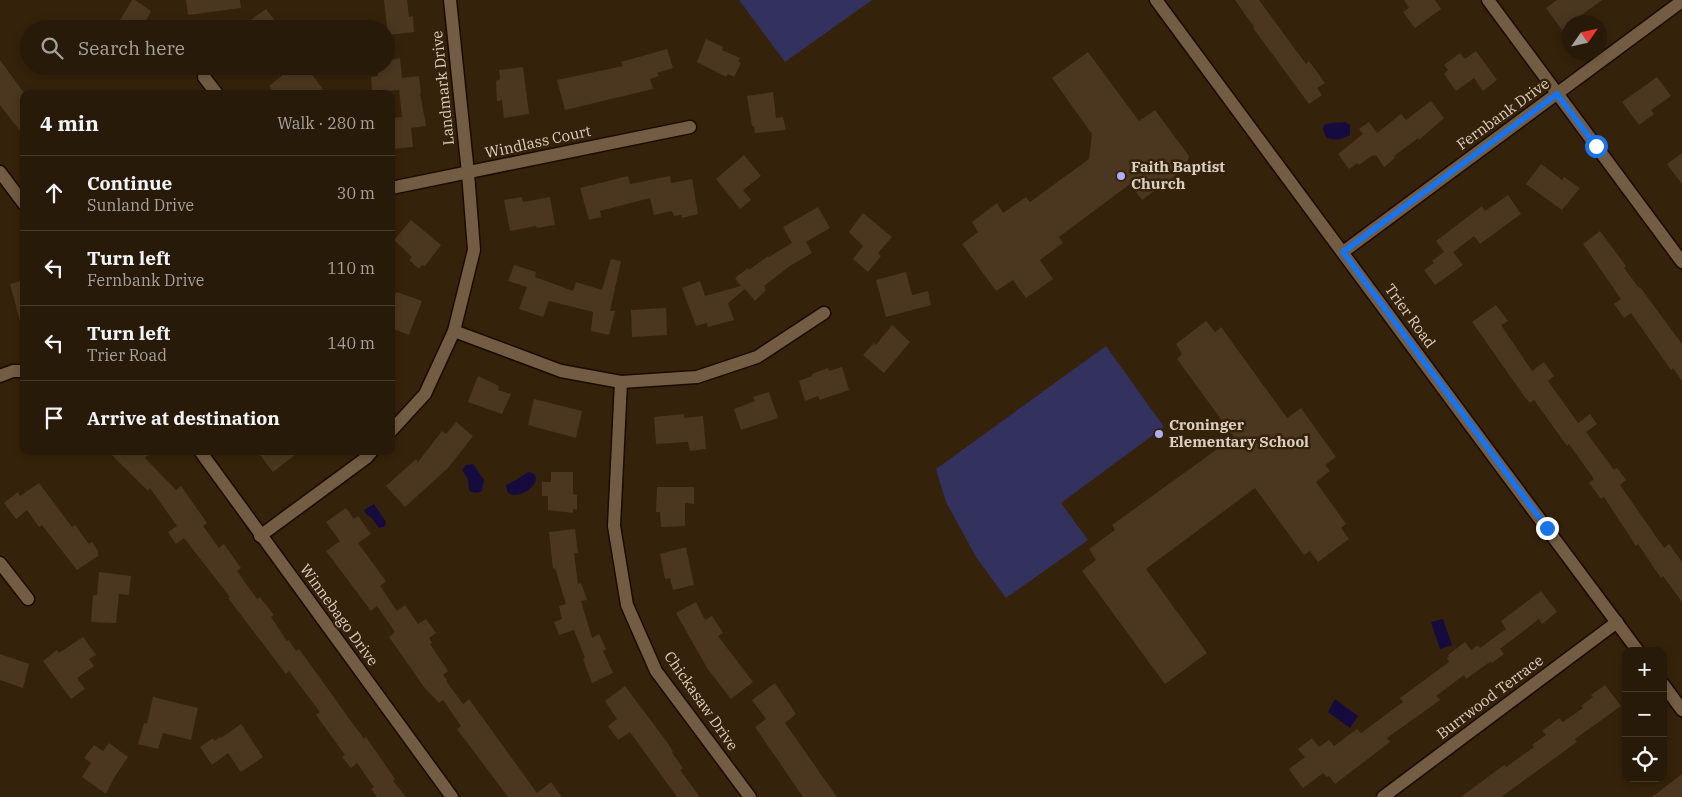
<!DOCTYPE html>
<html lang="en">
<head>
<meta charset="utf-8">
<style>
  :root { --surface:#281a08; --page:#302312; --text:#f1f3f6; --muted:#a5a19c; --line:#443829 }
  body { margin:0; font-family:"IBM Plex Serif",serif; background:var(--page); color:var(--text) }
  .controls { position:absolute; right:15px; bottom:15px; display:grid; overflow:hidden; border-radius:10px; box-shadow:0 2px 8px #0003 }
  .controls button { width:45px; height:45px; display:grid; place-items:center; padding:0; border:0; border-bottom:1px solid var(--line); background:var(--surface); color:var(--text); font:25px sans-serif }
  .compass { position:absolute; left:1562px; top:15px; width:45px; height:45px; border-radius:50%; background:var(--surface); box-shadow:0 2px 8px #0003; rotate:56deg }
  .stop { position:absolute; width:15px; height:15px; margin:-11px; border:4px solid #1a73e8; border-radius:50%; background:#fff }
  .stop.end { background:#1a73e8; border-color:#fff; box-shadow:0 1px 5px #0008 }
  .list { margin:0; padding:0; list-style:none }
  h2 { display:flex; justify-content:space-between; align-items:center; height:65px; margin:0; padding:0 20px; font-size:21px }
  h2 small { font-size:16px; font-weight:400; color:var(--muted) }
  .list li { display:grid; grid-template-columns:32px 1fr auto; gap:15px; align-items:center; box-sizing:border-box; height:75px; padding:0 20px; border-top:1px solid var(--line) }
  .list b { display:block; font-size:19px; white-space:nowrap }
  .list p { margin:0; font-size:16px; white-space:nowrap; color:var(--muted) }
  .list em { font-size:16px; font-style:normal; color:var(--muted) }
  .icon { flex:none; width:28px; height:28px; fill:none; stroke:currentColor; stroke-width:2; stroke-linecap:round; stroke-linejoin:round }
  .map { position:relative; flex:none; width:1682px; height:797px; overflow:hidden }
  .search { position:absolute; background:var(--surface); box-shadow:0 2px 8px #0003; left:20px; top:20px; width:375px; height:55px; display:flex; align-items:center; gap:12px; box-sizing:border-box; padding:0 18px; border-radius:28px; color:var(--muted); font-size:19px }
  .panel { position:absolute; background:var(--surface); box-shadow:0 2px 8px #0003; left:20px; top:90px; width:375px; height:365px; border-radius:10px }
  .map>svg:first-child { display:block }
</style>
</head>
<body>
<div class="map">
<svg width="1682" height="797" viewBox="0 0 1682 797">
  <rect width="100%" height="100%" fill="#35220a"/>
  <!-- green -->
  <g fill="#33315e">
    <path d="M739 0H872L785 62Z"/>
    <path d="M1106 346 1164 427 1061 503 1088 540 1006 598 976 557 946 502 936 469Z"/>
  </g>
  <!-- water -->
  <g fill="#150b3f">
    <path d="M1345 122 1350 125V135C1343 139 1333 142 1326 137L1323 129 1324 125C1329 122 1339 123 1345 122Z"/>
    <path d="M473 464 484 480 482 491C478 493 473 494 469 490L468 479 462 470 466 465Z"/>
    <path d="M528 472C549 475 523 502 508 493L506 485 516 480Z"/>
    <path d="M374 504 386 522 385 526 379 528 372 518 366 514 364 510Z"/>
    <path d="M1443 619 1452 645 1440 649 1431 622Z"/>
    <path d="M1335 699 1358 716 1350 728 1328 712Z"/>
  </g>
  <!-- building -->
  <g fill="#4b371f">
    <path d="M132 0H135L151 11 142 29H115Z"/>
    <path d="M186 0H240L241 8 188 15Z"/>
    <path d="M384 0H407L409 17 413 16 414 32 388 35Z"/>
    <path d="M1235 0H1259L1306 64 1309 61 1325 83 1317 88 1322 95 1309 104 1253 28 1254 27Z"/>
    <path d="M1404 0H1435L1441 9 1415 28 1403 12 1409 8Z"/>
    <path d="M1557 0H1602L1572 22H1570V24L1562 30 1546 8Z"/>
    <path d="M266 9 276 22 269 29H238Z"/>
    <path d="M706 39 723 47 722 50 740 58 738 61 741 63 734 77 728 74 726 77 697 62Z"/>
    <path d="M667 49 673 68 657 73 659 76 650 79 653 89 565 110 557 80 623 66 621 62Z"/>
    <path d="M1476 51 1497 80 1483 91 1474 78 1456 91 1444 74 1448 70 1444 65 1460 53 1465 59Z"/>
    <path d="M1088 52 1139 121 1155 110 1189 156 1186 168 1142 200 1130 184 1059 237 1063 243 1040 260 1053 279 1026 298 1013 280 996 291 962 244 978 232 972 222 997 203 1003 213 1026 197 1030 202 1089 159 1092 134 1052 78Z"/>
    <path d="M400 58 402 78 419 76 421 93H420L426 126 411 128 413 147 391 149V118L402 117 399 90 372 92 371 77 378 76V66H386V61Z"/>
    <path d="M0 60 24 93V136L0 105Z"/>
    <path d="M294 66H306L326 94H275L269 86Z"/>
    <path d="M523 67 529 114 504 118 502 100 497 101 496 81 500 79 499 70Z"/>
    <path d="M1657 77 1671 96 1651 110 1654 114 1639 125 1622 102Z"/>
    <path d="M773 92 776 118 783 117 786 130 755 133 754 126H752L747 96Z"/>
    <path d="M1431 101 1444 118 1419 140 1418 138 1394 156 1395 158 1384 167 1376 155 1374 156 1373 155 1359 165 1357 163 1349 169 1338 154 1363 134 1359 129 1369 122 1377 133 1401 114 1406 120Z"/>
    <path d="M1682 153V184L1667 164Z"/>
    <path d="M744 155 761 176 743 190 751 200 740 209 716 179Z"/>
    <path d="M1541 164 1562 180 1564 177 1580 188 1562 210 1526 184Z"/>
    <path d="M628 176 630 184 670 176 671 183 692 179 698 214 682 218 681 215 674 216 672 211 654 215 650 198 600 211 601 217 589 220 580 188Z"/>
    <path d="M1508 195 1521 214 1480 244 1474 236 1453 252 1463 265 1435 285 1424 270 1434 263 1432 261 1444 252 1436 241 1482 206 1485 211Z"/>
    <path d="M522 197 523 202 550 197 555 225 537 228 536 226 510 231 504 200Z"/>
    <path d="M818 207 830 228 806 242 812 253 790 266 764 286 766 290 755 301 745 289 728 303 734 320 708 327 707 323 696 326 682 288 700 281 705 296 741 286 735 278 748 268 749 270 768 256 769 257 792 243 783 227Z"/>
    <path d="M863 213 892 237 878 253 881 256 868 272 853 259 863 246 849 232Z"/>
    <path d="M411 220 441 245 425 266 422 265 419 269 409 260 412 257 394 240Z"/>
    <path d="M1600 231 1626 266 1624 268 1639 288 1640 287 1682 344V381L1673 368 1671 370 1631 313 1624 318 1614 304 1621 299 1583 244Z"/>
    <path d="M611 259 621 261 610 311H615L609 335 591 331 593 312 549 301 543 317 519 309 527 287 508 281 514 265 536 272 535 277 573 291 576 282 602 290Z"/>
    <path d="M906 272 912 295 928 291 931 305 886 317 876 280Z"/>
    <path d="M24 280V320L20 321 10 284Z"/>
    <path d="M391 292 395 294 397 292 422 301 409 335 391 328Z"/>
    <path d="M1496 305 1508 321 1501 325 1532 371 1544 362 1554 376 1548 381 1578 423 1590 414 1597 424 1586 432 1614 470 1617 468 1626 480 1620 485 1664 548 1669 544 1682 562V602L1663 576 1661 578 1638 544 1636 546 1604 497 1601 499 1589 483 1594 479 1569 444 1567 446 1534 400 1530 403 1524 396 1472 322Z"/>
    <path d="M666 308 667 335 632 337 631 310Z"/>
    <path d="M1206 321 1215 332 1221 327 1287 418 1301 408 1336 457 1325 465 1330 471 1316 482 1346 524 1341 528 1349 539 1318 562 1310 551 1304 555 1255 488 1146 569 1207 653 1165 684 1082 571 1096 560 1089 549 1115 530 1112 525 1234 437 1177 359 1182 354 1176 344Z"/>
    <path d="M892 325 910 342 884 373 863 355 874 343 876 345Z"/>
    <path d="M842 367 849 390 820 400 818 396 805 401 799 381 812 376V374L828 368 829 371Z"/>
    <path d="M478 376 499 386 498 390 511 394 502 414 468 402Z"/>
    <path d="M769 392 778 418 741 430 734 409 755 401 753 397Z"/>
    <path d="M534 399 582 411 576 438 528 425Z"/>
    <path d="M684 414V418L703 416 706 449 690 451 688 442 656 444 654 417Z"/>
    <path d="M456 422 473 436 448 468 405 507 386 486 416 459 418 462 442 431 446 434Z"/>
    <path d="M108 451H152L145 458 176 490 181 486 207 523 203 526 219 548 224 544 241 568 237 571 257 599 260 597 274 615 271 617 287 641 289 640 296 651 299 649 364 739 366 737 395 779 393 781 406 797H377L371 789 374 787 357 763 351 768 342 757 345 755 316 715 320 712 289 671 286 674 228 598 230 597 184 538 176 544 168 532 177 526 150 488 148 491Z"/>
    <path d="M257 451H300L273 472Z"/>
    <path d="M551 472H573V494L577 495V510L573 509V513L548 510V496H542V482H551Z"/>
    <path d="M39 483 72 527 75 525 89 544 92 542 98 551V556L77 570 42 525 39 527 27 510 16 519 4 503 18 492 20 496Z"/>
    <path d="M657 487H694V504L685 503V526L661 527 660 512H656Z"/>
    <path d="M346 508 354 519 358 516 371 534 358 543 386 581 380 586 397 611 405 605 418 624 426 619 436 633 429 638 432 643 430 644 448 671 443 675 447 680 446 681 463 704 469 699 537 793 551 782 562 797H508L457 729 461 726 443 700 439 703 424 687 389 637 395 632 377 606 371 611 326 551 340 541 326 522Z"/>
    <path d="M575 529 578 553H574L578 584 581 583 587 600 581 601 592 638 599 634 606 649 603 651 613 673 592 683 583 659 585 658 574 630 559 635 554 622 562 619 559 606 566 604 555 568 553 569 549 532Z"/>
    <path d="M686 547 694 585 673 590 670 578 665 579 660 554Z"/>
    <path d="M99 572 131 576 129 595 119 594 116 623 91 622 93 595H97Z"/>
    <path d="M1541 591 1557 612 1542 624 1539 619 1500 649 1504 654 1492 663 1491 661 1466 679 1464 675 1436 696 1440 700 1387 738 1390 742 1335 784 1329 776 1327 777 1323 773 1303 788 1289 769 1305 757 1298 749 1312 738 1319 747 1329 740 1334 746 1357 729 1361 733 1403 702 1400 698 1449 662 1447 658 1449 657 1448 655 1465 642 1471 650 1478 645 1480 648 1506 629 1501 621Z"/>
    <path d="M696 602 705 620 712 616 723 633 718 636 753 682 731 699 707 668 676 613Z"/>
    <path d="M83 637 96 655 89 659 94 666 77 678 85 689 71 699 43 661 57 650 59 653Z"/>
    <path d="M0 654 29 664 23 688 0 680Z"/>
    <path d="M775 683 796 714 785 723 837 797H803L755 727 766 719 752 700Z"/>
    <path d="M1605 685 1621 706 1575 739 1577 742 1501 797H1461L1504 765 1506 767 1534 747 1532 745 1546 735 1542 731 1559 718 1563 722 1583 708 1581 706 1593 697 1591 695Z"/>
    <path d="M625 686 667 742 673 752 672 753 683 768 680 770 700 797H677L630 732 618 740 608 726 617 719 605 701Z"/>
    <path d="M153 697 198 708 191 740 163 733 158 749 138 744 144 723 147 724Z"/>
    <path d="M241 724 263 757 241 772 228 753 212 765 200 747 213 738 214 741 220 737 221 738Z"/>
    <path d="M109 743 128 757 114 778 106 794 82 777 91 763 84 758 94 745 103 751Z"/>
    <path d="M1682 774V797H1652Z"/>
  </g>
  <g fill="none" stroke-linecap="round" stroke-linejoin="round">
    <defs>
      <g id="minor">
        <path d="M1488 0 1682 262"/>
        <path d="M204 77 217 94"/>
        <path d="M0 172 24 204"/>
        <path d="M391 188 690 127"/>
        <path d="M1343 252 1682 1"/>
        <path d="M454 331 561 371 621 382 697 377 757 357 824 313"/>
        <path d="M0 376 13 371H24"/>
        <path d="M621 382 614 526 627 605 656 671 750 797"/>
        <path d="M391 431 425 394 454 331 474 250 468 173 450 0"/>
        <path d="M200 451 452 797"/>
        <path d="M260 536 366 458 372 451"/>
        <path d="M0 563 28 599"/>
        <path d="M1383 797 1617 622"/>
      </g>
      <g id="tertiary">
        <path d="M1156 0 1495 459 1638 651"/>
        <path d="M1663 684 1682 710"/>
      </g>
    </defs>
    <!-- minor casing -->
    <use href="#minor" stroke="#1c0a00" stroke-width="15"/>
    <!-- tertiary casing -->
    <use href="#tertiary" stroke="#1c0a00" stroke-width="15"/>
    <!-- minor -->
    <use href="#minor" stroke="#725c43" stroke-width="12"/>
    <!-- tertiary -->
    <use href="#tertiary" stroke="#725c43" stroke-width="12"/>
  </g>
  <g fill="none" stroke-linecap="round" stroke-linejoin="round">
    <!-- route -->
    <path stroke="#1a73e8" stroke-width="6" d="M1547 528 1343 252 1557 94 1596 146"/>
  </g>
  <!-- markers -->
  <g fill="#aeaefa" stroke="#35220a" stroke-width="2">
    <circle cx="1121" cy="176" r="5"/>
    <circle cx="1159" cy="434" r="5"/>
  </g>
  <g text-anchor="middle" stroke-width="5" stroke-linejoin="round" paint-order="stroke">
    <!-- street labels -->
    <g font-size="15" fill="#dccfc1" stroke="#35220a">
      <text transform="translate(443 88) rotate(-96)" y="5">Landmark Drive</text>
      <text transform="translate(1503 114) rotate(-36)" y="5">Fernbank Drive</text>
      <text transform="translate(538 142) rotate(-12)" y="5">Windlass Court</text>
      <text transform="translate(1410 316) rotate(54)" y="5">Trier Road</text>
      <text transform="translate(339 615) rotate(54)" y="5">Winnebago Drive</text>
      <text transform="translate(1490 697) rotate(-37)" y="5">Burrwood Terrace</text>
      <text transform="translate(701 701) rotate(55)" y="5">Chickasaw Drive</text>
    </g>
    <!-- poi labels -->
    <g font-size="15" font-weight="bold" fill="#dccfc1" stroke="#35220a" text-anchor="start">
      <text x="1131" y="172">Faith Baptist<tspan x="1131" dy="17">Church</tspan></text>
      <text x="1169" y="430">Croninger<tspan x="1169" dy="17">Elementary School</tspan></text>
    </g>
  </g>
</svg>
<div class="controls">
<button>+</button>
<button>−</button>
<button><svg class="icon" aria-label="locate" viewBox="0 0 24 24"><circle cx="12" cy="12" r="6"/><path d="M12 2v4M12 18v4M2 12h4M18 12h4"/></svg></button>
</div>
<svg class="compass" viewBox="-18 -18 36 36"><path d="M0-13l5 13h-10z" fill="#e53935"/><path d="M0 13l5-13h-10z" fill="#a5a19c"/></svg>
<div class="stop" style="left:1596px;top:146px"></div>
<div class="stop end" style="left:1547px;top:528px"></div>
<div class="search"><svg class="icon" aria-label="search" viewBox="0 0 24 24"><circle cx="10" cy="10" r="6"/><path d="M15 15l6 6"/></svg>Search here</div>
<section class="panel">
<h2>4 min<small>Walk · 280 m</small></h2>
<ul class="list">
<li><svg class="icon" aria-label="ahead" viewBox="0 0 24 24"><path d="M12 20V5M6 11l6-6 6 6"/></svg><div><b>Continue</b><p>Sunland Drive</p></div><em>30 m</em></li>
<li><svg class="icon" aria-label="left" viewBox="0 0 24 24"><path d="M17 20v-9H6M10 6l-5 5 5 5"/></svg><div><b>Turn left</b><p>Fernbank Drive</p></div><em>110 m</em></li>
<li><svg class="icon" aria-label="left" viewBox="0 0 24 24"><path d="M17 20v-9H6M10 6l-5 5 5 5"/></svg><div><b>Turn left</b><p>Trier Road</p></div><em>140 m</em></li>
<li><svg class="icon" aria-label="arrive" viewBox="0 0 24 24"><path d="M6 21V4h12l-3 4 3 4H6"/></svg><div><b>Arrive at destination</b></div></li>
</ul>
</section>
</div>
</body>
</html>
